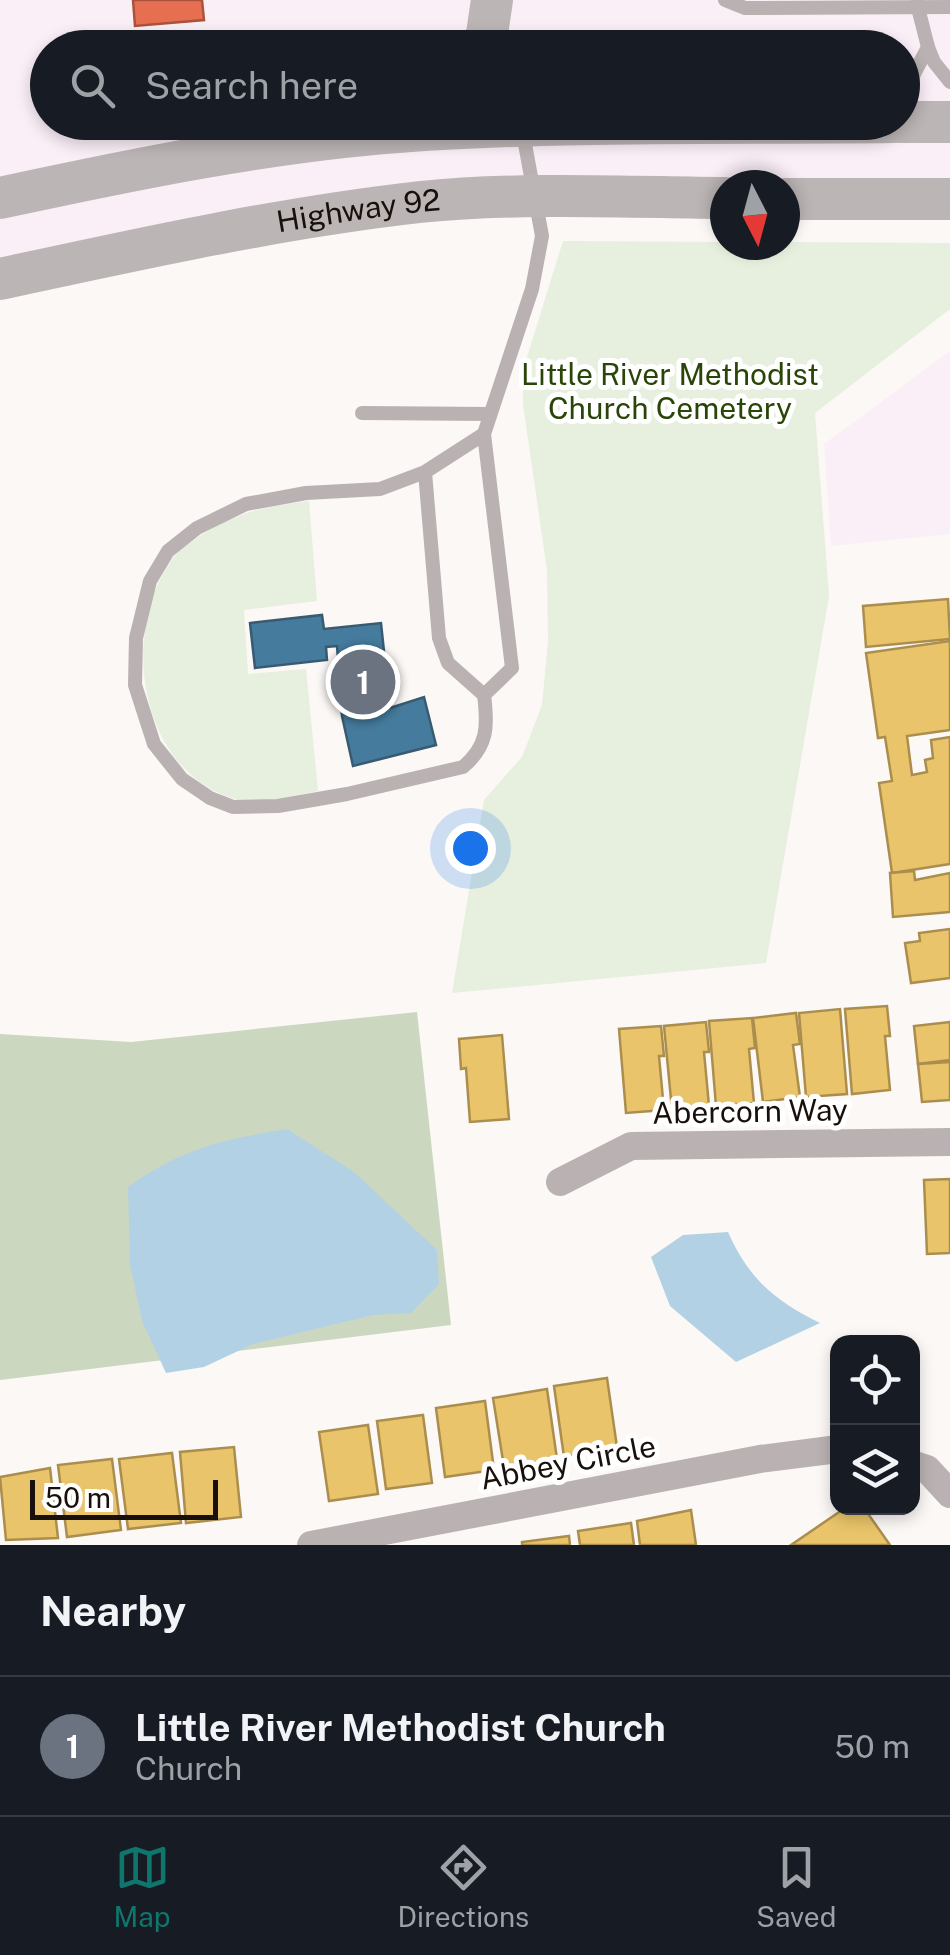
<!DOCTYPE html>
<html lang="en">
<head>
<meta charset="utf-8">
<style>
  :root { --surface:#171b24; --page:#20242c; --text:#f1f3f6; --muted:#9ea1a6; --line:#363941; --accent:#0f766e }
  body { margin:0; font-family:"Public Sans",sans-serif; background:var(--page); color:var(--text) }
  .controls { position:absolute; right:30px; bottom:30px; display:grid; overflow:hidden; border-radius:20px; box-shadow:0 5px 15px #0003 }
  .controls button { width:90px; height:90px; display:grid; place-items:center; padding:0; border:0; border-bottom:2px solid var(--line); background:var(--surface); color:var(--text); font:50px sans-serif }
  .compass { position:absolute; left:710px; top:170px; width:90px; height:90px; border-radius:50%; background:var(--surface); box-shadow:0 5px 15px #0003; rotate:174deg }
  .scale { position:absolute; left:30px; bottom:25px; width:188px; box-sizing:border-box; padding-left:10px; border:5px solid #1a100b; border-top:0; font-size:28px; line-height:35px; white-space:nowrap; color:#1a100b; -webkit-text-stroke:8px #fff; paint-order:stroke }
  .you { position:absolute; left:470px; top:848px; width:35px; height:35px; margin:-25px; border:8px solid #fff; border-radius:50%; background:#1a73e8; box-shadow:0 0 0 15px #1a73e833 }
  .badge { display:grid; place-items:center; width:65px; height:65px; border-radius:50%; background:var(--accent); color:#fff; font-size:32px; font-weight:700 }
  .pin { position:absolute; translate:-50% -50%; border:5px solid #fff; box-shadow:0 2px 10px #0006 }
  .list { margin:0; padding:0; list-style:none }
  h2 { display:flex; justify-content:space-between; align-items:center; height:130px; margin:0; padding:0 40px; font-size:42px }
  h2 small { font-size:32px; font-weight:400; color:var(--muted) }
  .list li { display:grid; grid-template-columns:65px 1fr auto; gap:30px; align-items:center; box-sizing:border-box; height:140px; padding:0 40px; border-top:2px solid var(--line) }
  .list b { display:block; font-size:38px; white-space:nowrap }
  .list p { margin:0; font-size:32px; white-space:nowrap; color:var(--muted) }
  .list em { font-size:32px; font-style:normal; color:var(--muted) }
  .icon { flex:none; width:55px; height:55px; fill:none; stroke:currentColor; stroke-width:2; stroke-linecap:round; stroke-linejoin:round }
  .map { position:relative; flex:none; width:950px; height:1545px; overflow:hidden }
  .search { position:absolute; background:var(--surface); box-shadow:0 5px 15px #0003; left:30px; right:30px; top:30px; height:110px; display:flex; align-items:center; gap:25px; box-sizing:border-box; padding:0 35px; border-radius:55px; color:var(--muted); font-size:38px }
  .sheet { height:270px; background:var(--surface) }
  nav { display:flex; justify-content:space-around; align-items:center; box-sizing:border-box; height:140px; border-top:2px solid var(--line); background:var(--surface); font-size:28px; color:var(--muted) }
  nav a { display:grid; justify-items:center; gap:5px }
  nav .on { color:var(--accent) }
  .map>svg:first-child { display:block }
</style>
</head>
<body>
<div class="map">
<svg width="950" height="1545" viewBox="0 0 950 1545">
  <rect width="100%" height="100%" fill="#fbf8f6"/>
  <!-- commercial -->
  <g fill="#fbeff7" fill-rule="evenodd">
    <path d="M0 0H950V215L785 185H725L585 209 371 223 0 296ZM48 48H902V122H48Z"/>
    <path d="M950 351V534L831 546 824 444Z"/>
  </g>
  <!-- green -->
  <g fill="#e7efde">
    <path d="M563 241 725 242V245H785V242L950 243V309L815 413 829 596 766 963 452 993 484 800 522 757 542 705 548 641 547 570 523 404V370Z"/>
    <path d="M309 501 317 601 244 610 248 674 306 669 318 791C289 797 257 807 228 797 135 763 120 625 176 554 181 548 188 544 194 540 230 514 266 506 309 501Z"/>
  </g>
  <!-- forest -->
  <path fill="#ccd7c0" d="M417 1012 451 1325 0 1380V1034L131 1042Z"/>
  <!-- water -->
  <g fill="#b3d1e4">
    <path d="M287 1129 354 1172 437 1250 439 1284 411 1313 373 1315 253 1344 204 1367 166 1373 142 1321 130 1264 128 1187C183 1148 221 1140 287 1129Z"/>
    <path d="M728 1232C749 1279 774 1300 820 1323L736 1362 670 1306 651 1257 683 1235Z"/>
  </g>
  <!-- homes -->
  <g fill="#e9c46a" stroke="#ab8e4e" stroke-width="2.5">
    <path d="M948 599 950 639 866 647 863 606Z"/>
    <path d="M950 641V730L907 736 912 775 927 772 925 760 933 758 931 740 950 737V864L892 873 879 783 892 781 885 737 878 738 866 653Z"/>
    <path d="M914 871 915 880 950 873V912L893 917 890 873Z"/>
    <path d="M950 929V978L911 983 905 943 920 941 919 933Z"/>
    <path d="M887 1006 890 1036H885L890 1090 852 1094 845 1009Z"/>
    <path d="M840 1009 847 1094 806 1097 799 1013Z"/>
    <path d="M796 1013 800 1044 793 1045 800 1097 763 1102 753 1018Z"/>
    <path d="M752 1018 755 1048 749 1049 754 1103 716 1106 709 1021Z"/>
    <path d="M706 1022 709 1052H704L709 1106 672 1110 664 1026Z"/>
    <path d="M950 1022V1060L918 1064 914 1026Z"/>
    <path d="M661 1026 664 1056H659L664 1110 626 1113 619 1029Z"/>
    <path d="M502 1035 509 1119 470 1122 466 1068 461 1069 459 1039Z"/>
    <path d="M950 1062V1100L922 1102 918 1064Z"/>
    <path d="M950 1179V1253L927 1254 924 1180Z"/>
    <path d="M607 1378 617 1447 564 1457 554 1386Z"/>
    <path d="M547 1389 557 1459 504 1467 493 1398Z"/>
    <path d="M485 1401 494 1470 445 1477 436 1408Z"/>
    <path d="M423 1415 432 1483 386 1489 377 1421Z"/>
    <path d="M368 1425 378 1494 329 1501 319 1432Z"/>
    <path d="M234 1447 241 1517 186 1523 180 1452Z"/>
    <path d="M172 1453 181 1523 128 1529 119 1459Z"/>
    <path d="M112 1459 121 1530 67 1537 58 1465Z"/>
    <path d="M50 1468 58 1538 6 1540 0 1477Z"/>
    <path d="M845 1508H864L890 1545H791Z"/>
    <path d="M691 1510 696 1545H640L637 1521Z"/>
    <path d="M631 1523 634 1545H580L578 1531Z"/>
    <path d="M569 1536 570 1545H522V1542Z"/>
  </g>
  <!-- shops -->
  <path fill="#e76f51" stroke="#aa523c" stroke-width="2.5" d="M133 0H202L204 20 135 26Z"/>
  <!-- public -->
  <path fill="#457b9d" stroke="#385b71" stroke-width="2.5" d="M322 615 324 629 381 623 390 708 424 697 436 745 353 766 342 716 337 646 326 647 327 660 255 668 250 623Z"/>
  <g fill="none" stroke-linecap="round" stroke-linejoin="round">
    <!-- lane -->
    <g stroke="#bab2b2" stroke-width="14">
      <path d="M725 0 745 8 950 7"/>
      <path d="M917 4 928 47"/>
      <path d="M902 87 913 76 928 47 934 62 950 82"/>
      <path d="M362 413 490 414"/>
      <path d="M425 472 439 638 448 663 484 695C488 726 488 746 463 767L347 794 278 806 233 807 210 798 182 779 154 744 135 685 136 638 150 581 168 551 197 528 246 504 306 493 380 489 425 472 484 434 532 289 542 236 522 128"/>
      <path d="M484 695 512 668 484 434"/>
    </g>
    <!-- street -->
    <g stroke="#bab2b2" stroke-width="28">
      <path d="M560 1182 631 1146 950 1142"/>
      <path d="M912 1464 927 1469 950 1494"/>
      <path d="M311 1545 760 1459 838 1449"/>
    </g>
    <!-- primary -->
    <g stroke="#bcb5b5" stroke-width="42">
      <path d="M481 48 487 34 492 0"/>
      <path d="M902 122H950"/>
      <path d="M0 198C130 170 265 142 398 132 563 120 729 124 894 122"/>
      <path d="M785 199H950"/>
      <path id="s1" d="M0 279C139 249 278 218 420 202 521 192 624 197 725 198"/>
    </g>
  </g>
  <g text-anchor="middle" stroke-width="10" stroke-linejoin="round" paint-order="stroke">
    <!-- street labels -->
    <g font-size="30" fill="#1a100b" stroke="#fff">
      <text dy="10" stroke="none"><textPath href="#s1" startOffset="365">Highway 92</textPath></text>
      <text transform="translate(750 1112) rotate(-1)" y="10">Abercorn Way</text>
      <text transform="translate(568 1463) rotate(-11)" y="10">Abbey Circle</text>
    </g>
    <!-- park labels -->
    <g font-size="30" fill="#294507" stroke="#fff">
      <text x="670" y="385">Little River Methodist<tspan x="670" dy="34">Church Cemetery</tspan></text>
    </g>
  </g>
</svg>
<div class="controls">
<button><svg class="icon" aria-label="locate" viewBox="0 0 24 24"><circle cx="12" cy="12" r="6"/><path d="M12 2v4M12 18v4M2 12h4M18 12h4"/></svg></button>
<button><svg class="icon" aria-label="layers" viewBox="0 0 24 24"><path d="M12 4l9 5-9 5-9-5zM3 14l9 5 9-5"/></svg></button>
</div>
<svg class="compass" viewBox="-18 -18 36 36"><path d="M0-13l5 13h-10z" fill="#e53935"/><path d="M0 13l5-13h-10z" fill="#9ea1a6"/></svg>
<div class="scale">50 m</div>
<div class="you"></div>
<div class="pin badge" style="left:363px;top:682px;background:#6b7280">1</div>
<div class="search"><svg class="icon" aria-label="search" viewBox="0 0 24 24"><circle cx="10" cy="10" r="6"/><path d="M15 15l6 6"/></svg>Search here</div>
</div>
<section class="sheet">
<h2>Nearby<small></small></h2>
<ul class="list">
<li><span class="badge" style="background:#6b7280">1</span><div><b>Little River Methodist Church</b><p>Church</p></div><em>50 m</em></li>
</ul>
</section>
<nav>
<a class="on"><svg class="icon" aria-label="map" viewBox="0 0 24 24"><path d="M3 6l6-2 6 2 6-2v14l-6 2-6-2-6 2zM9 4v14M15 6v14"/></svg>Map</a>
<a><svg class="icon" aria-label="directions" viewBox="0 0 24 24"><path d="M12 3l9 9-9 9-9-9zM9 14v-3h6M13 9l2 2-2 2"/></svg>Directions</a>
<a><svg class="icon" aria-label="saved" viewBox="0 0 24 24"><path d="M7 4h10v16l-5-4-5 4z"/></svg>Saved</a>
</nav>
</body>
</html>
